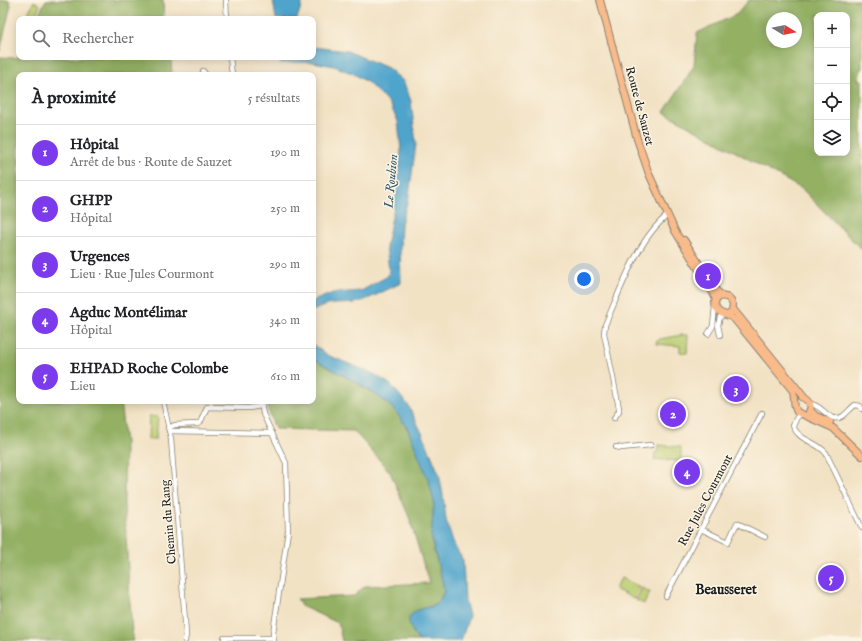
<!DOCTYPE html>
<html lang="fr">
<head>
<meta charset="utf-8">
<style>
  :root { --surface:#fff; --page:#f2f2f2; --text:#202124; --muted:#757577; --line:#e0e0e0; --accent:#7c3aed }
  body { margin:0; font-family:"IM FELL English",serif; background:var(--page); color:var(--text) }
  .controls { position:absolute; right:12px; top:12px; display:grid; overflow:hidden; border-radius:8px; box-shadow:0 2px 10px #0003 }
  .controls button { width:36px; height:36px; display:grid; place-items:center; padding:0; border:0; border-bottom:1px solid var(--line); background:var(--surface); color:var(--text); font:20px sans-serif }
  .compass { position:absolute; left:766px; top:12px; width:36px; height:36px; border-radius:50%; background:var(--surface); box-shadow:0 2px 10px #0003; rotate:100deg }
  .you { position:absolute; left:584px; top:279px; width:14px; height:14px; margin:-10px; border:3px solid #fff; border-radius:50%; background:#1a73e8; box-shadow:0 0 0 6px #1a73e833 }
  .badge { display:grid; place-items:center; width:26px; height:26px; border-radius:50%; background:var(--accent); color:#fff; font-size:13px; font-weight:700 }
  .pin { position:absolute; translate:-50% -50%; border:2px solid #fff; box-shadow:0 1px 4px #0006 }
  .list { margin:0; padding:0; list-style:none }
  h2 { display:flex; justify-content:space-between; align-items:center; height:52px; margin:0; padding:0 16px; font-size:17px }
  h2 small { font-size:13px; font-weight:400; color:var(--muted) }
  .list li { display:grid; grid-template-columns:26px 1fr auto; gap:12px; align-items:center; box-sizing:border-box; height:56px; padding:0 16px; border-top:1px solid var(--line) }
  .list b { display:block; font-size:15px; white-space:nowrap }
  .list p { margin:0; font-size:13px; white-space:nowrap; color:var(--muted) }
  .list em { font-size:13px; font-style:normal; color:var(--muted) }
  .icon { flex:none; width:22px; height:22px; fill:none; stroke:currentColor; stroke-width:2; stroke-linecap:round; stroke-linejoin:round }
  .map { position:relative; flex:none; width:862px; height:641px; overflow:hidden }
  .search { position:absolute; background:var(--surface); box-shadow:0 2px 10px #0003; left:16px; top:16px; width:300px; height:44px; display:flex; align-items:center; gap:10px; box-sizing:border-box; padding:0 14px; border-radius:8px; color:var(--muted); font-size:15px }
  .panel { position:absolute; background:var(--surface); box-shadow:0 2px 10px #0003; left:16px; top:72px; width:300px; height:332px; border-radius:8px }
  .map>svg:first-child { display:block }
</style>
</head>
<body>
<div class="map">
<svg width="862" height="641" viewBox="0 0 862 641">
  <rect width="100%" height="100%" fill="#fcf5e5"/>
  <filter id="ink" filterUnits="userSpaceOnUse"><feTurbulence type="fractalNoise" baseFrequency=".025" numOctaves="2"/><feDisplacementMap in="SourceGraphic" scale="8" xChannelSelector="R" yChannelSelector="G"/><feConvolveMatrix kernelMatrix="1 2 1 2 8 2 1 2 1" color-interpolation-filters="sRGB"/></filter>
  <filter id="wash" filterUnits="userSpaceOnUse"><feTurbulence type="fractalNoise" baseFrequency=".012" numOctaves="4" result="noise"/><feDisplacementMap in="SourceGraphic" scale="16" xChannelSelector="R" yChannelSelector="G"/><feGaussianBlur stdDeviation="0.9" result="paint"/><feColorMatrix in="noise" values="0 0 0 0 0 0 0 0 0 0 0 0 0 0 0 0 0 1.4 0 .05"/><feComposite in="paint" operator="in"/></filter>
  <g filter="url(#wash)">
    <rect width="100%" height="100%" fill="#f2e2c4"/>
    <!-- green -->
    <g fill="#bacd71" stroke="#6b7446">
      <path d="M34 1 40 5 34 18 27 15Z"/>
      <path d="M682 335H688L687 353 680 352V346L656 344V342L660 339Z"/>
      <path d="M149 416 158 417 156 439H148Z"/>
      <path d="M658 445 681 447V458L678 459 677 461 654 459 655 453H657Z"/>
      <path d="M621 578 640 587 634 599 615 589Z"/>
      <path d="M642 588 650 592 644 604 636 600Z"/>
    </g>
    <!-- forest -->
    <g fill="#93b063" stroke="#586640" fill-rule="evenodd">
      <path d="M0 0H9L11 5 0 51Z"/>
      <path d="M46 0H163L164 19H36Z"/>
      <path d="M749 0H862V67L858 80H862V250L802 189 664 112 694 66 697 33 737 14ZM817 15H847V153H817ZM772 18H796V42H772Z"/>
      <path d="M19 55V57H171V59L172 75H19V401H120L125 443 124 503 132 634 134 641H0V57L17 58Z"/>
      <path d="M313 359C333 369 352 380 371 392 378 396 387 401 393 408 409 424 431 478 434 501 436 516 430 532 433 547 435 560 447 581 443 594 440 605 430 607 420 609L416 638 420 641H342L338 623 301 606 297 599 354 596 365 586 429 583 409 517 390 472 354 431 275 429 265 401H313Z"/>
    </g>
    <!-- water -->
    <g fill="#50a4cc" stroke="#366074">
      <path d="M273 0H303L297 19H276Z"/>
      <path d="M313 47 347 51 388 68 403 81 411 101 416 144 409 196 401 223 400 250 401 283C390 288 366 301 355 303 337 305 331 301 313 311V301L333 293 361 291 388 276 389 270 386 246 397 193 401 150 398 121 389 103 367 82 354 74 334 66 313 62 280 63 274 57H313Z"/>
      <path d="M313 345 327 355 372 373 390 384 408 405 424 437 439 474 443 495 446 520 455 547 463 560 465 600 469 616 461 641H420C413 635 409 627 409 618L413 613 420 609 434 606 438 603 444 592 443 584 433 546 431 535 434 503 429 482 407 427 393 408 378 396 354 381 313 359Z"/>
    </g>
  </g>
  <g filter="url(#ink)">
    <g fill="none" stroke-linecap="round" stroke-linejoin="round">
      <defs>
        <g id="minor">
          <path d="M226 0 227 19"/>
          <path d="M230 57 232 75"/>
          <path d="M203 71 206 75"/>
          <path d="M708 334 713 326 715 306"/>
          <path d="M720 335 718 325 720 317 723 315"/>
          <path d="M163 401 171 439 186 634 185 641"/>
          <path d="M261 401 263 414 286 463 288 531 273 633 274 641"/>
          <path d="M811 404C823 405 830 425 843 416 847 413 851 408 855 405L860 406 862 409"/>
          <path d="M799 414 796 419 793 426C799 441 816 441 826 453L862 528"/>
          <path d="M614 418 619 411V408L604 333 605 325C620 291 638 238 668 215"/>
          <path d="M168 428 175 425 197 424 200 423 207 407 249 408 261 406"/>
          <path d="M169 431 272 433"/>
          <path d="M616 447 621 448 651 445"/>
          <path d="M701 529 728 542 737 523 765 537"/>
          <path d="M666 596 762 413"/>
          <path d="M224 638H273"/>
        </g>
        <g id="major">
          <path d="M600 0 637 139 649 174 675 231 713 293 716 300"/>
          <path d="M684 240 716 290 722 296"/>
          <path d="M733 309 804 397"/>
          <path d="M728 315 732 312 733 305C731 299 727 295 719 297L715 302C715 316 728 313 735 320L793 391C795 399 793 406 797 412L833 428 862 456"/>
          <path d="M802 397C809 399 813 405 809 412"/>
          <path d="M810 410 816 416 830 422"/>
        </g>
      </defs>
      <!-- minor casing -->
      <use href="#minor" stroke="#877f70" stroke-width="6"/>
      <!-- major casing -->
      <use href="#major" stroke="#877f70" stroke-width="8"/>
      <!-- minor -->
      <use href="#minor" stroke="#fff" stroke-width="4.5"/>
      <!-- major -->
      <use href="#major" stroke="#fabb8b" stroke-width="6"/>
    </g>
  </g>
  <g text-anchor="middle" stroke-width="3" stroke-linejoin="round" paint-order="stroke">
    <!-- street labels -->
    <g font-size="12" fill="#1c1c1c" stroke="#fcf5e5">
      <text transform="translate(640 106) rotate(75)" y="4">Route de Sauzet</text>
      <text transform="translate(705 500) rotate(-62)" y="4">Rue Jules Courmont</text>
      <text transform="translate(168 522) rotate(-95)" y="4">Chemin du Rang</text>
    </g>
    <!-- water labels -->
    <g font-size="13" font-style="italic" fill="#33596b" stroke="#fcf5e5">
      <text transform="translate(390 181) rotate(-85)" y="5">Le Roubion</text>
    </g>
    <!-- quarter labels -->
    <g font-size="14" font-weight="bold" fill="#1c1c1c" stroke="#fcf5e5">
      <text x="726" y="594">Beausseret</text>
    </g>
  </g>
</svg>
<div class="controls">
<button>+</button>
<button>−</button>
<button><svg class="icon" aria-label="locate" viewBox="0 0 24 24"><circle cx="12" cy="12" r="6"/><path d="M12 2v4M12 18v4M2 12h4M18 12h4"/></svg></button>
<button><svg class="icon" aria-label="layers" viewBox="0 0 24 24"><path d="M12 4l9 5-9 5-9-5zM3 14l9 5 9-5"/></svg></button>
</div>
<svg class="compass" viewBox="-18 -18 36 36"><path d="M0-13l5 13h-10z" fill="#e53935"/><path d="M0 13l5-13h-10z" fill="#757577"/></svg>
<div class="you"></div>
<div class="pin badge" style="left:708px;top:276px">1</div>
<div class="pin badge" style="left:673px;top:414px">2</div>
<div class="pin badge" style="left:736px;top:389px">3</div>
<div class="pin badge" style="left:687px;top:472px">4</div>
<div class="pin badge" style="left:831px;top:578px">5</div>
<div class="search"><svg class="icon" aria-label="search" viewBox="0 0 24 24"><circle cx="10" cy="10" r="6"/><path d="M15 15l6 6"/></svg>Rechercher</div>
<section class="panel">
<h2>À proximité<small>5 résultats</small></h2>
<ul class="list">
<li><span class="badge">1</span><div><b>Hôpital</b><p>Arrêt de bus · Route de Sauzet</p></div><em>190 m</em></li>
<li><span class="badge">2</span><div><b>GHPP</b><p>Hôpital</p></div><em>250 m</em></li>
<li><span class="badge">3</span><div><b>Urgences</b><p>Lieu · Rue Jules Courmont</p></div><em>290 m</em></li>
<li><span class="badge">4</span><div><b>Agduc Montélimar</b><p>Hôpital</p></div><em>340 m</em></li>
<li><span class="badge">5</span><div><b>EHPAD Roche Colombe</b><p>Lieu</p></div><em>610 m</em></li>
</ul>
</section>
</div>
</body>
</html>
